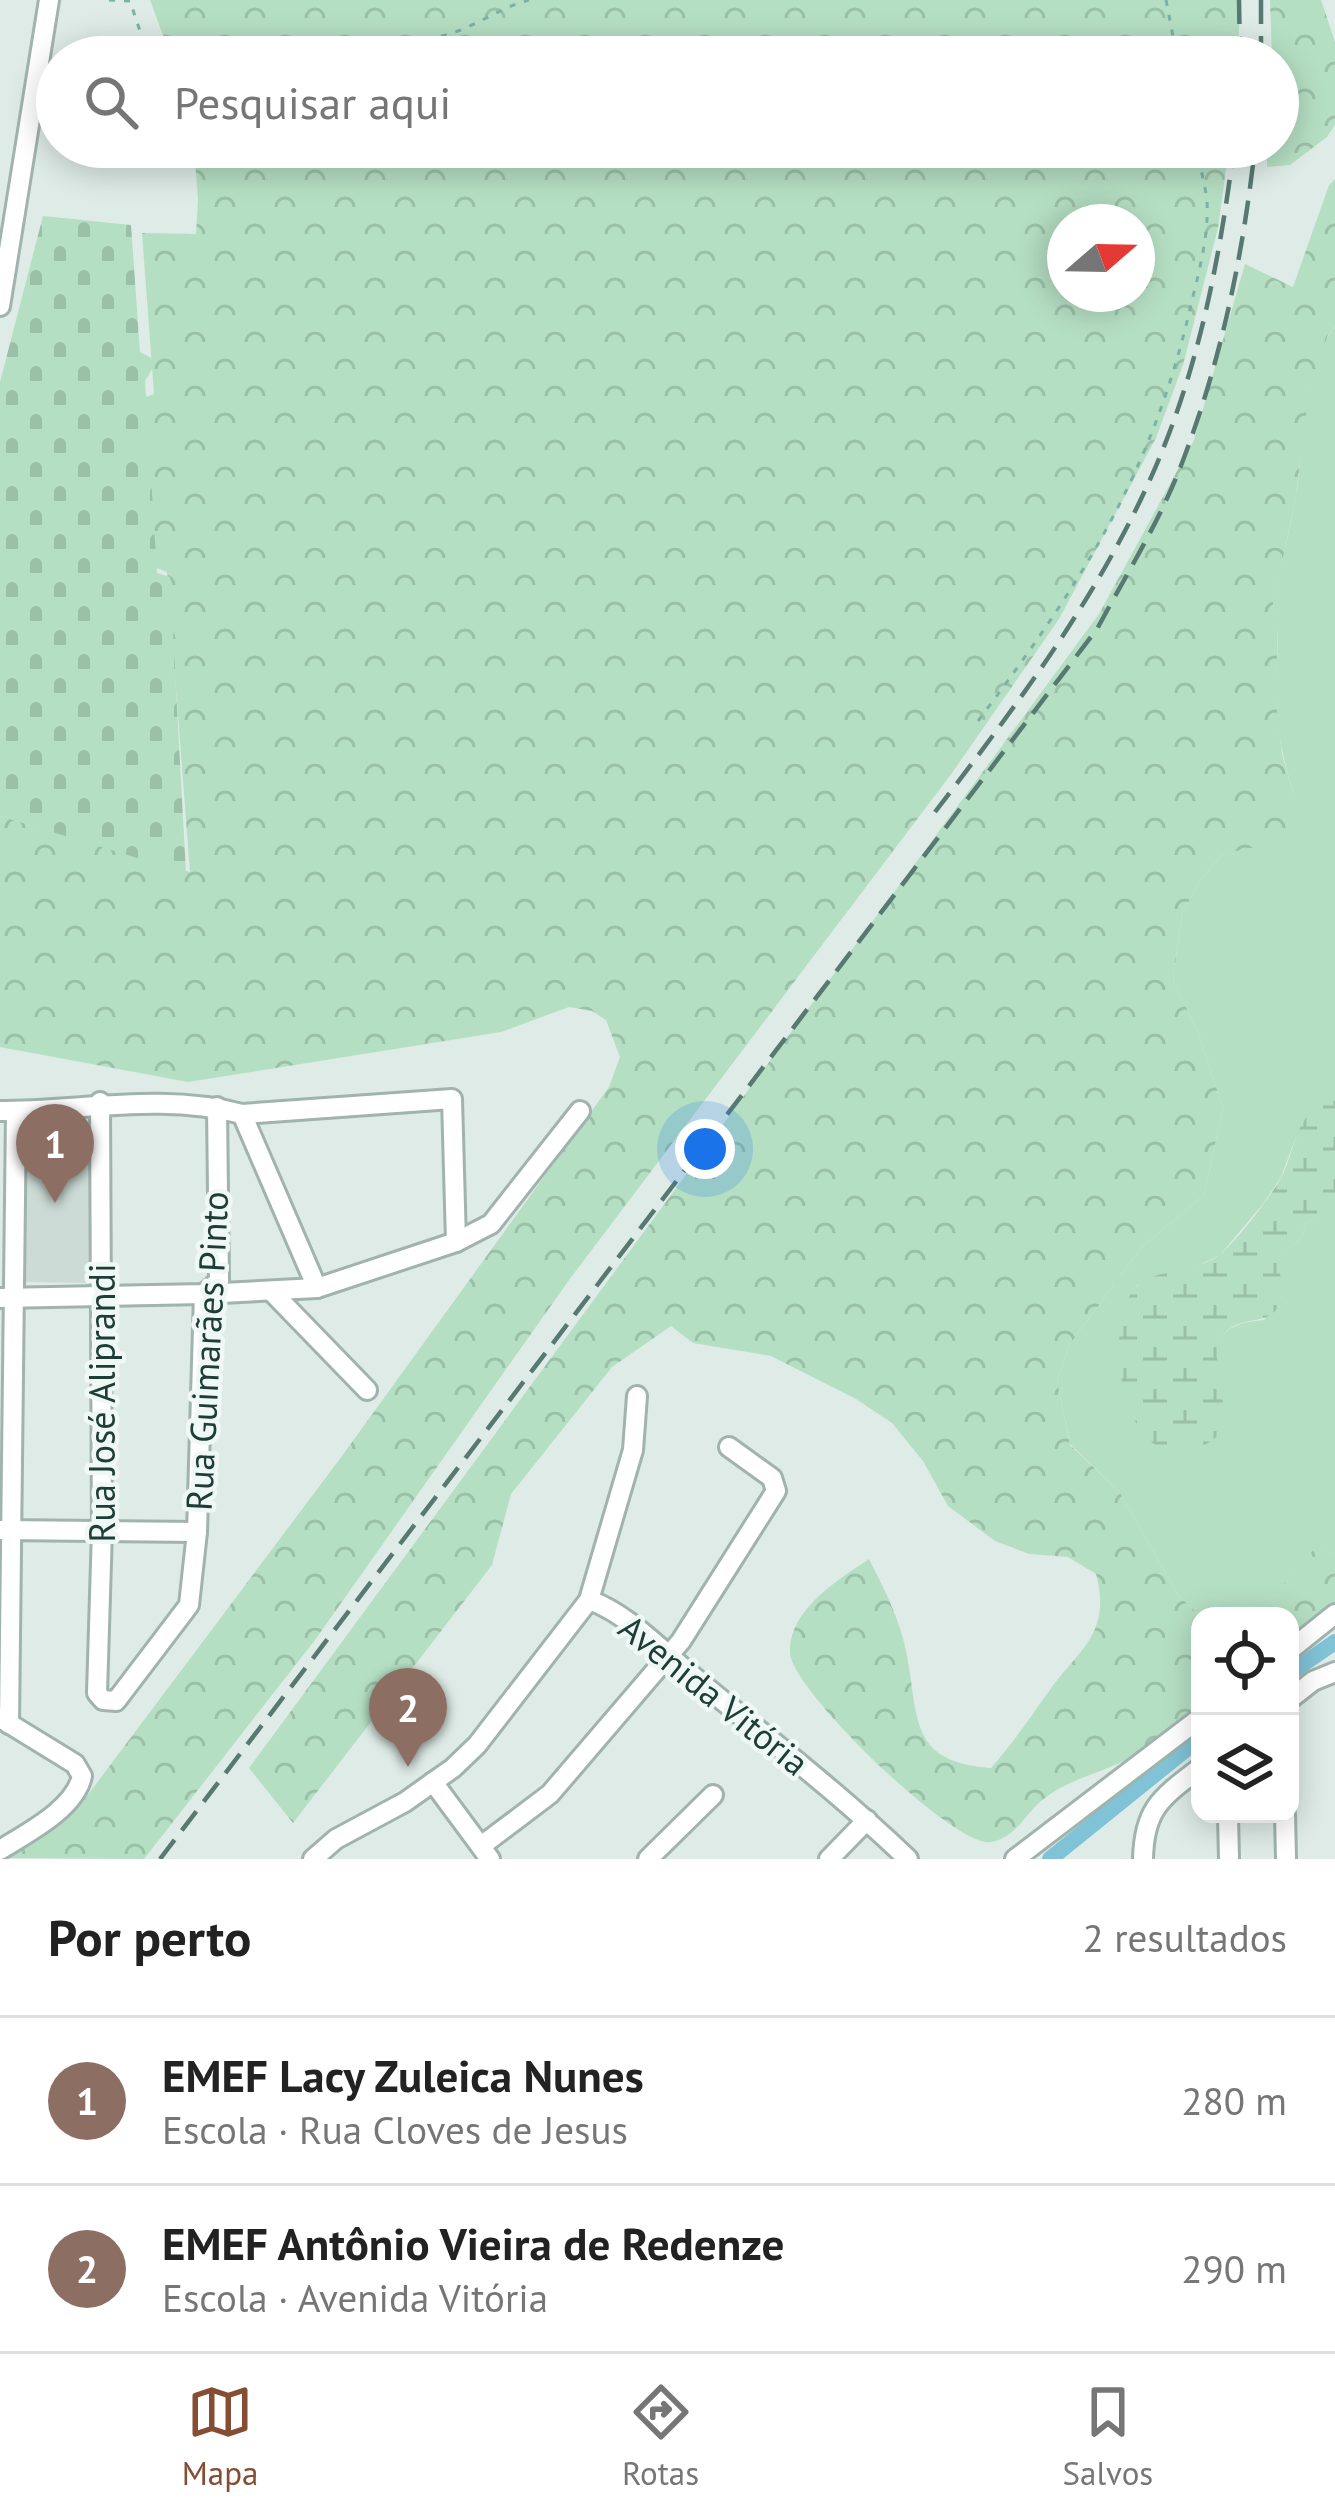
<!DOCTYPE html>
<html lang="pt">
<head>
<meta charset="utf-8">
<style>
  :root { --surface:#fff; --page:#f6f6f6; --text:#222; --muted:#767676; --line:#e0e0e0; --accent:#854d34 }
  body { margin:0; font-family:"PT Sans",sans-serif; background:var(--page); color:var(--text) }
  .controls { position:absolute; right:36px; bottom:36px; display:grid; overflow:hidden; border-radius:24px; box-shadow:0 6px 30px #0003 }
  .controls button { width:108px; height:108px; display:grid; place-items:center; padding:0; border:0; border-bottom:3px solid var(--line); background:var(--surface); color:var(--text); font:60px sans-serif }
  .compass { position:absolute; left:1047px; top:204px; width:108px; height:108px; border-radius:50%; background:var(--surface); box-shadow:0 6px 30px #0003; rotate:70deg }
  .you { position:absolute; left:705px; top:1149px; width:42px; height:42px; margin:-30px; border:9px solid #fff; border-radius:50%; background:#1a73e8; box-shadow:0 0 0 18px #1a73e833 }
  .badge { display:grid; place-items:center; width:78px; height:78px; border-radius:50%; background:var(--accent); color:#fff; font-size:39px; font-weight:700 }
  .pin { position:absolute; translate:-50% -99px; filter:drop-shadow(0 3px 6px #0008) }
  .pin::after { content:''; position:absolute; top:63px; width:42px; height:36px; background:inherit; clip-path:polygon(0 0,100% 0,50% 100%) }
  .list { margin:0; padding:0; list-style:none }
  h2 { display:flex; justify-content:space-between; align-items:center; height:156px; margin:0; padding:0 48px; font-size:51px }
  h2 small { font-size:39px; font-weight:400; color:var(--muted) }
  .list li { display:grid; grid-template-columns:78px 1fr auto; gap:36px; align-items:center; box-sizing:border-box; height:168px; padding:0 48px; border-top:3px solid var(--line) }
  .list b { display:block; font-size:45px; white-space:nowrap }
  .list p { margin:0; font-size:39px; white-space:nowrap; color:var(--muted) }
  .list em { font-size:39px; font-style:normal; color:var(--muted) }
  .icon { flex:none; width:66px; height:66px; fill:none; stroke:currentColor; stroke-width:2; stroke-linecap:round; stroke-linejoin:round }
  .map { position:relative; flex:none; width:1335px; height:1859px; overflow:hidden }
  .search { position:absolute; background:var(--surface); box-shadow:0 6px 30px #0003; left:36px; right:36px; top:36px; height:132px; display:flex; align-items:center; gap:30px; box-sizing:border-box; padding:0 42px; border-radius:66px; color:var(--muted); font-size:45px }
  .sheet { height:492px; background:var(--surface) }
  nav { display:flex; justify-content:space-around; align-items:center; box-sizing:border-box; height:168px; border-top:3px solid var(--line); background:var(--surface); font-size:33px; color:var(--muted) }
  nav a { display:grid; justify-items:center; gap:6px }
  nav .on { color:var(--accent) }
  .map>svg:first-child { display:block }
</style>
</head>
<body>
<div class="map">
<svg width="1335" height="1859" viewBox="0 0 1335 1859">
  <defs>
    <pattern id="forest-crowns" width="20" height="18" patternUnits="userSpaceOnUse" patternTransform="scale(3)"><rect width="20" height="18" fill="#b5dfc3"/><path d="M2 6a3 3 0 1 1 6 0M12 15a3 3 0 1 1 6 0" fill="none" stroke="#9bc0a8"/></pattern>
    <pattern id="wetland-marsh" width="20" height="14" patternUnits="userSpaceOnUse" patternTransform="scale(3)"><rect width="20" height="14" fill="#b5dfc3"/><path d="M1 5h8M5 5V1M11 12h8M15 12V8" fill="none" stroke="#9bc0a8"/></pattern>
    <pattern id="cemetery-stones" width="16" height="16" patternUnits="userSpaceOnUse" patternTransform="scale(3)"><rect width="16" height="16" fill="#b5dfc3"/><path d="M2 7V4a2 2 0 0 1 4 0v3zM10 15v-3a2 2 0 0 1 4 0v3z" fill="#9bc0a8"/></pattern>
  </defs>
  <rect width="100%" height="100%" fill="#deebe6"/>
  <!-- built -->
  <path fill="#ccdbd6" d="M21 1123H89L90 1283 21 1282Z"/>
  <!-- green -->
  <path fill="#b5dfc3" d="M1335 327V1101H1328L1296 1137 1281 1177 1263 1204 1220 1255 1188 1270 1161 1274 1136 1286 1217 1361C1214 1329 1238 1322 1264 1320L1281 1297 1278 1256C1293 1245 1301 1244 1306 1224L1314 1219H1335V1554L1316 1548 1257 1616H1200L1178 1595 1119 1491 1070 1444 1057 1381 1070 1344 1142 1247 1204 1195 1223 1108 1198 1032 1173 980 1182 914 1201 879 1223 854 1245 847 1294 796C1285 765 1277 733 1276 700 1274 668 1283 635 1273 604 1279 569 1289 536 1295 501 1305 450 1300 368 1335 327Z"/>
  <!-- forest -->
  <g fill="url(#forest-crowns)" fill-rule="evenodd">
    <path d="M150 0H1240V2L1238 57H171Z"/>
    <path d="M1270 0H1321L1335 42V125L1327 137 1290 165 1267 167V147H1278V57H1272Z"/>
    <path d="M194 147H1229L1218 228 1183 365 1156 438 1059 619 952 773 569 1280 315 1640 144 1859 0 1858 84 1800 342 1456 609 1087 620 1057 606 1020 592 1011 569 1007 501 1032 188 1082 0 1047V816L190 872 167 572 63 532 91 418 154 394 142 233 196 234 198 199ZM1065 222H1137V294H1065Z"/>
    <path d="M1335 179V327L1328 335 1310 385 1295 502 1273 604 1278 620 1276 701 1282 754 1294 796 1291 828 1272 843 1223 854 1201 879 1182 914 1173 980 1198 1032 1223 1108 1204 1195 1142 1247 1070 1344 1057 1381 1070 1445 1119 1491 1178 1595 1200 1616V1714C1175 1730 1149 1750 1122 1762 1094 1775 1064 1781 1040 1802 1024 1816 1015 1838 991 1842 955 1849 791 1689 790 1653 788 1610 838 1580 869 1559 885 1590 901 1622 907 1656 919 1721 910 1762 991 1768 1013 1743 1030 1718 1049 1691 1079 1649 1112 1634 1096 1574L1068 1557 1029 1554 995 1541 948 1506 923 1461 892 1423 856 1399 771 1356 693 1343 671 1326 612 1367 511 1494 492 1565 293 1823 249 1768 1099 614 1194 440 1245 264 1293 287 1329 185Z"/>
    <path d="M1316 1547 1335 1554V1628L1290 1656V1616H1257Z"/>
  </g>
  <!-- wetland -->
  <path fill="url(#wetland-marsh)" d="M1328 1101H1335V1219H1314L1306 1224C1301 1244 1293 1245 1279 1256 1279 1269 1282 1283 1281 1295 1278 1334 1233 1307 1219 1343 1212 1360 1226 1407 1226 1429 1137 1511 1099 1357 1129 1297 1144 1266 1193 1274 1218 1256 1234 1245 1273 1194 1282 1176 1296 1148 1295 1114 1328 1101Z"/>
  <!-- cemetery -->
  <path fill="url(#cemetery-stones)" d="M43 216 131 225 140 352 157 361 145 381 157 573 170 577 186 873 0 816V382Z"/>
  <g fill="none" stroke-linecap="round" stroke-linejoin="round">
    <!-- canal -->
    <g stroke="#80c3d7" stroke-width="16">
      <path d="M1290 1673 1335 1642"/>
      <path d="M1050 1859 1200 1738"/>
    </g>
    <defs>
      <g id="street">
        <path d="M0 306 49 0"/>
        <path d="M100 1102 102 1530 97 1693 103 1700 116 1701 189 1605 197 1532 204 1294 219 1281 217 1107"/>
        <path d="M0 1111C81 1111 162 1093 242 1114L452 1099 456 1242"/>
        <path d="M242 1114 317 1288"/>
        <path d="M272 1292 367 1390"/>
        <path d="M0 1298 204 1294 317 1288 456 1242 491 1224 580 1111"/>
        <path d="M0 1530 197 1532"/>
        <path d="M589 1600C627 1613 663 1652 694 1677 766 1737 840 1794 908 1859"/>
        <path d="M1290 1650 1335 1614"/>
        <path d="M1290 1699 1313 1681 1335 1672"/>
        <path d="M0 1718 75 1764 82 1776C75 1809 27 1833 0 1850"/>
        <path d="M9 1724 16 1111"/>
        <path d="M433 1782 490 1859"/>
        <path d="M1228 1814 1229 1859"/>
        <path d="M1285 1814 1286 1859"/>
        <path d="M481 1846 550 1794 681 1641 776 1491 772 1478 729 1447"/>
        <path d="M313 1859 336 1839 405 1802 453 1768 477 1745 589 1600 633 1450 637 1396"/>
        <path d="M648 1859 713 1795"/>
        <path d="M829 1859 867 1820"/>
        <path d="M1015 1859 1200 1718"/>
        <path d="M1143 1859C1144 1808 1162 1797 1200 1768"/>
      </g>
    </defs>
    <!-- street casing -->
    <use href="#street" stroke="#a1b3ae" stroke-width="24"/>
    <!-- path -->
    <g stroke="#7bb2a5" stroke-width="3" stroke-dasharray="6 9" stroke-linecap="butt">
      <path d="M109 0 130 1 140 31 156 57"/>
      <path d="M1166 0 1177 57"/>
      <path d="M385 57C409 43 432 40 458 31 482 22 503 7 529 0"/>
      <path d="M978 721C1079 586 1151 477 1190 309 1198 275 1209 237 1207 201 1205 183 1199 164 1196 147"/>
    </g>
    <!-- street -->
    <use href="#street" stroke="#fff" stroke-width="18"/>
    <!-- rail -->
    <g stroke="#587972" stroke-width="4.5" stroke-dasharray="24 12" stroke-linecap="butt">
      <path d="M1239 0 1240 57"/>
      <path d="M1261 0V57"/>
      <path d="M935 812C1021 700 1110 581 1163 449 1202 352 1221 250 1234 147"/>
      <path d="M160 1859 1097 629C1126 575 1160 521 1182 463 1221 361 1243 256 1255 147"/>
    </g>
  </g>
  <g text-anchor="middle" stroke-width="9" stroke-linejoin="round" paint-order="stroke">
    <!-- street labels -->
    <g font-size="36" fill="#1e3d37" stroke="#eff8f4">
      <text transform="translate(207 1351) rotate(-87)" y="13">Rua Guimarães Pinto</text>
      <text transform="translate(102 1403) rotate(-90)" y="13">Rua José Aliprandi</text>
      <text transform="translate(714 1695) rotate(39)" y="13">Avenida Vitória</text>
    </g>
  </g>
</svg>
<div class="controls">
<button><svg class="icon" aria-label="locate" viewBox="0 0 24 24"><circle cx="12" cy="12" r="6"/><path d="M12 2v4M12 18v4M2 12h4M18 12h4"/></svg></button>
<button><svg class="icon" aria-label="layers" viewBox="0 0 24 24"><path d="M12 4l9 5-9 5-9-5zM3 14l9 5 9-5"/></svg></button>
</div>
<svg class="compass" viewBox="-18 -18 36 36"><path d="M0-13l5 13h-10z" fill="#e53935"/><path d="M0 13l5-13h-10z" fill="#767676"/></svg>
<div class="you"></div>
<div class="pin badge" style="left:55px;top:1203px;background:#8d6e63">1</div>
<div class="pin badge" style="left:408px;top:1767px;background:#8d6e63">2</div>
<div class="search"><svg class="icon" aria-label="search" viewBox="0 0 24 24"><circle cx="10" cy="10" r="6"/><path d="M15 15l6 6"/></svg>Pesquisar aqui</div>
</div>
<section class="sheet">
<h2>Por perto<small>2 resultados</small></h2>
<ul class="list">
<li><span class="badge" style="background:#8d6e63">1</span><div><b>EMEF Lacy Zuleica Nunes</b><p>Escola · Rua Cloves de Jesus</p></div><em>280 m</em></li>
<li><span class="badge" style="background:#8d6e63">2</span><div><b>EMEF Antônio Vieira de Redenze</b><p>Escola · Avenida Vitória</p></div><em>290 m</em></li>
</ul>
</section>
<nav>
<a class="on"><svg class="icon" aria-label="map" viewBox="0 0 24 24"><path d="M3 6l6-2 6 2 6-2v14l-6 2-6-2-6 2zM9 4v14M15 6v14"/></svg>Mapa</a>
<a><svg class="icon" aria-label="directions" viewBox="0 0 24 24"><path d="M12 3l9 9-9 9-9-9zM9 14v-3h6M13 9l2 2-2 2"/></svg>Rotas</a>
<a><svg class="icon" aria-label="saved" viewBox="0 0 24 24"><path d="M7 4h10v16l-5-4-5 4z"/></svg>Salvos</a>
</nav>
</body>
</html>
